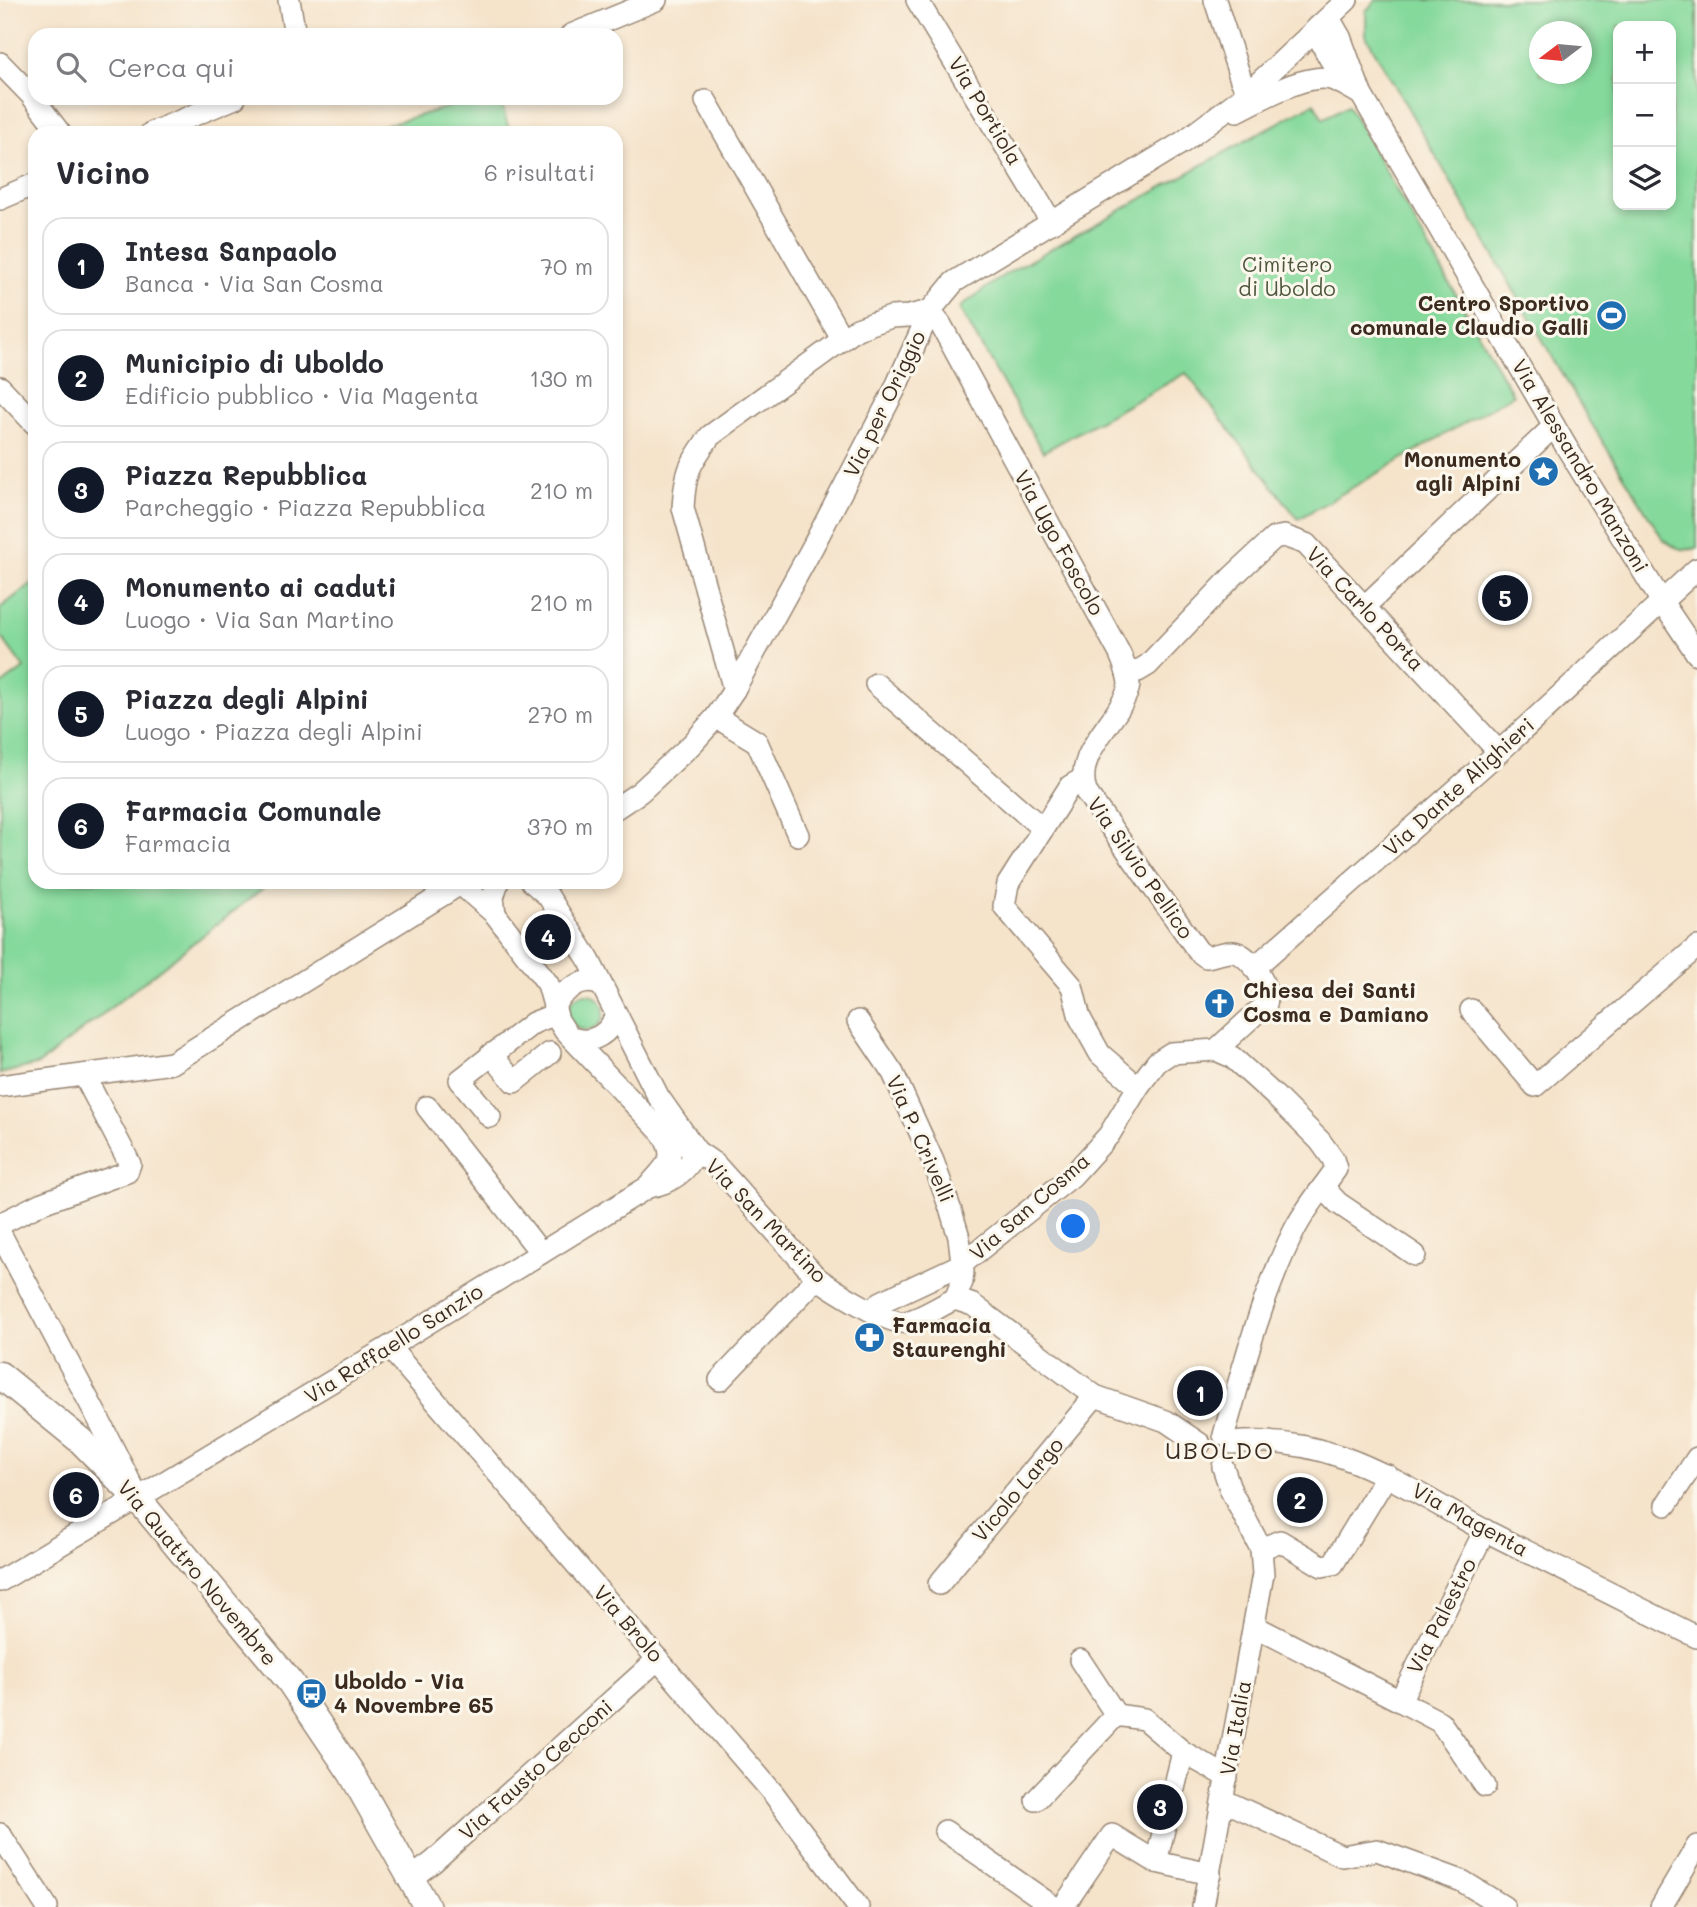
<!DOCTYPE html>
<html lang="it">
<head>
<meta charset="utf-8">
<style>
  :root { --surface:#fff; --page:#f2f2f3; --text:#2b2b33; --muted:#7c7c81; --line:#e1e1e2; --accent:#111827 }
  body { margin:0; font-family:Mali,sans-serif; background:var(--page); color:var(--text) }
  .controls { position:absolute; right:21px; top:21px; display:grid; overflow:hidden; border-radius:14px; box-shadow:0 4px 10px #0003 }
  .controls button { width:63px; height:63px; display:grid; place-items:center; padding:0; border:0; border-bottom:2px solid var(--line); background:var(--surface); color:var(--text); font:35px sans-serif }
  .compass { position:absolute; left:1529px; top:21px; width:63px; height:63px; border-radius:50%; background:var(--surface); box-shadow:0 4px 10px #0003; rotate:254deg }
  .you { position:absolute; left:1074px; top:1227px; width:24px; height:24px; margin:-18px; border:5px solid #fff; border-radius:50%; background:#1a73e8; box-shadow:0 0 0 10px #1a73e833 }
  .badge { display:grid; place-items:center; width:46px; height:46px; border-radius:50%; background:var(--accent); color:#fff; font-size:23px; font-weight:700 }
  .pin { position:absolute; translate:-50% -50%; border:4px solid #fff; box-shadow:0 2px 7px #0006 }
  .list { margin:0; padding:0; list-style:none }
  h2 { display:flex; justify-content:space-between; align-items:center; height:91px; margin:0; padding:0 28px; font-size:30px }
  h2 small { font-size:23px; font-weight:400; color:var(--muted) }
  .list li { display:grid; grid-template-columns:46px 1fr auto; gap:21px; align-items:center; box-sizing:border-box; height:98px; margin:0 14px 14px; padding:0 14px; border:2px solid var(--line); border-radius:21px }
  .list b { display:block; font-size:26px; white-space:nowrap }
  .list p { margin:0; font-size:23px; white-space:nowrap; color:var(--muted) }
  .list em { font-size:23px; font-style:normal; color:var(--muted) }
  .icon { flex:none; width:38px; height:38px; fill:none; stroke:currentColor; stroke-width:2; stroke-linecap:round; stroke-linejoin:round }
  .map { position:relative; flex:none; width:1697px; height:1907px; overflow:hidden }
  .search { position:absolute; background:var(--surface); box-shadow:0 4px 10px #0003; left:28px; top:28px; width:595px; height:77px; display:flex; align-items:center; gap:18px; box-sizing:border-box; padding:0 24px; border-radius:21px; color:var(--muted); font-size:26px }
  .panel { position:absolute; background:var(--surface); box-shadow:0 4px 10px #0003; left:28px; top:126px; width:595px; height:763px; border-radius:21px }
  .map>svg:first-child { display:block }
</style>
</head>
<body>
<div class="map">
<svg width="1697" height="1907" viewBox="0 0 1697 1907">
  <rect width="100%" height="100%" fill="#fbf7ec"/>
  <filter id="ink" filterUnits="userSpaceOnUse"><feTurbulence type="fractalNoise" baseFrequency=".0143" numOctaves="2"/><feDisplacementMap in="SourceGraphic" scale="14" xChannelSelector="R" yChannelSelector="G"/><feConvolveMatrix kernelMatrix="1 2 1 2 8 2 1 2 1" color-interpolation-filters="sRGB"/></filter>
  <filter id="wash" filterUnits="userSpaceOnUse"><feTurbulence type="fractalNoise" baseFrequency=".00686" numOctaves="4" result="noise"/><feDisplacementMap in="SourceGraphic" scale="28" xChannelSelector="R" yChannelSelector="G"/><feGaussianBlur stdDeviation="1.57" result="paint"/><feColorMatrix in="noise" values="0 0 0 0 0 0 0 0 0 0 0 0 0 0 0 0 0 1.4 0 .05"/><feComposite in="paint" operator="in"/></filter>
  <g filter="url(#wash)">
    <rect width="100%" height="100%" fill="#f5e3ca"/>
    <!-- green -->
    <g fill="#85d99b" stroke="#60825c" stroke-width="2" fill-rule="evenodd">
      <path d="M1376 0H1697V548C1683 552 1674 548 1663 539L1585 413 1366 36V11ZM1618 26H1671V205H1618ZM1540 32H1582V74H1540Z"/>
      <path d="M480 98H500L510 133H358Z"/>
      <path d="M1314 103 1323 119 1348 105 1513 395 1298 519 1186 373 1043 452 959 308 1004 275Z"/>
      <path d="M35 581V882H271L39 1064 0 1074V686L24 668 0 635V608Z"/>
      <circle cx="586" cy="1012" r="18"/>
    </g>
  </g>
  <g filter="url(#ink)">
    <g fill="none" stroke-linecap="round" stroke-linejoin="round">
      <defs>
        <g id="minor">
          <path d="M289 0 295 35"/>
          <path d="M917 0 1052 223"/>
          <path d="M1215 0 1241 80 1248 93"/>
          <path d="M1329 18 1340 37 1361 94 1567 448 1662 602 1697 654"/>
          <path d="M1318 27C1320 51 1337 69 1352 85"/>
          <path d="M571 35 656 0"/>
          <path d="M0 63 31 95 60 133"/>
          <path d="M706 101 842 339"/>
          <path d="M1237 111C1260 100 1305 73 1331 79 1341 82 1351 89 1361 94"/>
          <path d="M151 133 235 98"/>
          <path d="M0 199 35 184"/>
          <path d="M0 387 35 424"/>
          <path d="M1364 607 1554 426"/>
          <path d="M1127 673 1138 671 1148 665 1232 577 1274 538 1284 536 1306 544 1499 752"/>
          <path d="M876 684 1043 829"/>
          <path d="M734 690 683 508C685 472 689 465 710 436L857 329 891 317 909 316 930 311 941 325 1120 654C1124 664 1129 675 1129 685 1128 694 1122 703 1118 710 1101 736 1076 760 1086 792L1198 951 1206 957C1215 956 1225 951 1233 952 1251 954 1271 988 1266 1004L1216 1050"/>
          <path d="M716 717 757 742 798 835"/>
          <path d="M1082 779 1070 786 1008 884 1004 906 1072 986 1080 1018 1100 1054 1138 1087"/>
          <path d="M616 808 640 792 692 744 716 717 734 690 812 548 894 391 930 311 954 282 1183 142 1248 93 1347 0"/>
          <path d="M532 882 548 896 589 960 658 1096 695 1149"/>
          <path d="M495 914 493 897 498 882"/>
          <path d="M1254 968 1499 752 1697 569"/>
          <path d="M554 1006C563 990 585 975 602 986"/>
          <path d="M1471 1010 1535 1086 1697 947"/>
          <path d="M572 1038C592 1045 610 1034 616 1014"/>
          <path d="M491 1054 514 1082 550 1053"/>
          <path d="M0 1086 172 1063 460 884"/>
          <path d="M427 1107 541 1253"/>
          <path d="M490 1117 460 1080 533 1023 556 1014"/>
          <path d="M662 1133 696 1151 715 1164 817 1278C831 1288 890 1326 905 1322 922 1319 939 1306 955 1299L962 1282 963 1271 959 1237 951 1211 933 1161 893 1073 858 1021"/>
          <path d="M648 1187C671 1183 688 1171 696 1151"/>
          <path d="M1323 1187 1338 1203 1415 1255"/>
          <path d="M0 1224 42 1203 127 1172 130 1164 126 1156 84 1075"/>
          <path d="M0 1233 100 1422 133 1488"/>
          <path d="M955 1299 973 1305 1095 1396 1166 1421 1200 1444"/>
          <path d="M873 1311 881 1302 962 1264 1072 1176 1109 1135 1138 1087 1157 1062 1171 1053 1216 1050 1232 1057 1274 1095 1320 1141 1333 1159 1336 1169C1322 1189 1305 1209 1294 1231 1262 1295 1243 1367 1224 1435"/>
          <path d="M389 1347 773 1793 858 1907"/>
          <path d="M720 1380 817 1278"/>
          <path d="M1232 1443C1336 1433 1402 1487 1488 1532 1557 1567 1627 1602 1697 1637"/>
          <path d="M1666 1505 1697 1458"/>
          <path d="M1261 1549 1280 1541 1322 1566 1333 1564 1387 1475"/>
          <path d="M0 1581 389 1347 648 1187C666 1164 679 1161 662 1133L565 1031 558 1020 548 984 495 914 458 882"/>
          <path d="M939 1584 1095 1396"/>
          <path d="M1254 1626 1400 1701 1485 1530"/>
          <path d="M1080 1660 1116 1715"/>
          <path d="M1400 1701 1440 1722 1485 1786"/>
          <path d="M1036 1800 1116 1715 1144 1719 1183 1752"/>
          <path d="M1223 1800 1342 1856 1377 1850 1462 1881 1504 1907"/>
          <path d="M945 1831 1054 1907"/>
          <path d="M0 1834 47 1907"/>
          <path d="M1156 1862 1183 1752 1227 1777"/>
          <path d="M411 1878 433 1862 658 1659"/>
          <path d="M1063 1907 1112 1835 1156 1862 1210 1874"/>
          <path d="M1203 1907 1263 1574 1261 1549 1231 1491 1223 1467"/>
          <path d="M1661 1907 1697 1846"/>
        </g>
        <path id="major" d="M0 1375 81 1441 138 1499 290 1682 352 1774 427 1907"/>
      </defs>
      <!-- minor casing -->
      <use href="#minor" stroke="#988674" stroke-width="24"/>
      <!-- major casing -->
      <use href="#major" stroke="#988674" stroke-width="29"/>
      <!-- minor -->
      <use href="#minor" stroke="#fff" stroke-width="21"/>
      <!-- major -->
      <use href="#major" stroke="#fff" stroke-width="26"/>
    </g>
  </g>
  <!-- icons -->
  <defs>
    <symbol id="stadium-disc" viewBox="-11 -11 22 22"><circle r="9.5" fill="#1f6fb2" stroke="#fbf7ec"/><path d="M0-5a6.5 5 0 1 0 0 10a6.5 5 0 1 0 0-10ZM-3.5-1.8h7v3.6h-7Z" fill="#fff"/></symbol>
    <symbol id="sight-disc" viewBox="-11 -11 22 22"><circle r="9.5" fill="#1f6fb2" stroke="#fbf7ec"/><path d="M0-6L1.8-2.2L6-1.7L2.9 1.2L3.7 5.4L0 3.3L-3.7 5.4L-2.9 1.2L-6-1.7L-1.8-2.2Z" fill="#fff"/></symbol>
    <symbol id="church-disc" viewBox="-11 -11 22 22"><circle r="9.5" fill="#1f6fb2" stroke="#fbf7ec"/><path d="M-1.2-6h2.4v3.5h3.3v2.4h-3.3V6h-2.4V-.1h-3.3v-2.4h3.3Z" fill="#fff"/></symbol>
    <symbol id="pharmacy-disc" viewBox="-11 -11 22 22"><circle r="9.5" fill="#1f6fb2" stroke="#fbf7ec"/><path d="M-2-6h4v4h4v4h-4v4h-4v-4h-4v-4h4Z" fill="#fff"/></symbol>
    <symbol id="bus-disc" viewBox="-11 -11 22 22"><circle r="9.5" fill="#1f6fb2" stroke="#fbf7ec"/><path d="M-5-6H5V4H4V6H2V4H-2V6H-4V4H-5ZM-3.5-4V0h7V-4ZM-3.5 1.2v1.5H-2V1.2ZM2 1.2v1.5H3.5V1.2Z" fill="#fff"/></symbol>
  </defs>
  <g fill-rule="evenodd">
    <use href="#stadium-disc" x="1594" y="298" width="35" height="35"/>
    <use href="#sight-disc" x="1526" y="454" width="35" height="35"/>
    <use href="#church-disc" x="1202" y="986" width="35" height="35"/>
    <use href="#pharmacy-disc" x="852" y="1320" width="35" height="35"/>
    <use href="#bus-disc" x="294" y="1676" width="35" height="35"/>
  </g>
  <g text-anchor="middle" stroke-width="6" stroke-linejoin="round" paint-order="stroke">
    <!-- street labels -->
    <g font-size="21" fill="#3b2a1e" stroke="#fbf7ec">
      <text transform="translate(985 111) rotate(59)" y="7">Via Portiola</text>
      <text transform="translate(885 404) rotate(-64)" y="7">Via per Origgio</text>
      <text transform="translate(1580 466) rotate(59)" y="7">Via Alessandro Manzoni</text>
      <text transform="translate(1059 543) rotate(61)" y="7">Via Ugo Foscolo</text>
      <text transform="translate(1365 609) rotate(47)" y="7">Via Carlo Porta</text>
      <text transform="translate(1459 787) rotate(-42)" y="7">Via Dante Alighieri</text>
      <text transform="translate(1140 868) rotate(55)" y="7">Via Silvio Pellico</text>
      <text transform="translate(920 1139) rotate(66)" y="7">Via P. Crivelli</text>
      <text transform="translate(1030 1207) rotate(-41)" y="7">Via San Cosma</text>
      <text transform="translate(766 1221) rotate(46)" y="7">Via San Martino</text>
      <text transform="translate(394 1344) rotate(-32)" y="7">Via Raffaello Sanzio</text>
      <text transform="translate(1018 1490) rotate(-50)" y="7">Vicolo Largo</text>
      <text transform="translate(1470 1520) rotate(29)" y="7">Via Magenta</text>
      <text transform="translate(197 1573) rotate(50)" y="7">Via Quattro Novembre</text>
      <text transform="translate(1442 1616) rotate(-63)" y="7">Via Palestro</text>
      <text transform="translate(628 1624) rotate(49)" y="7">Via Brolo</text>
      <text transform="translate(1236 1728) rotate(-80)" y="7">Via Italia</text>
      <text transform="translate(536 1770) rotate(-42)" y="7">Via Fausto Cecconi</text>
    </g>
    <!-- park labels -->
    <g font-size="21" fill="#4e563d" stroke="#fbf7ec">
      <text x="1287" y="272">Cimitero<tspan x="1287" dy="24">di Uboldo</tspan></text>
    </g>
    <!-- poi labels -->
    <g font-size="21" font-weight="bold" fill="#3b2a1e" stroke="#fbf7ec" text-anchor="start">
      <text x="1589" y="311" text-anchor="end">Centro Sportivo<tspan x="1589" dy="24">comunale Claudio Galli</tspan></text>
      <text x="1521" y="467" text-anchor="end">Monumento<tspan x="1521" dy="24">agli Alpini</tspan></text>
      <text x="1243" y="998">Chiesa dei Santi<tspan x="1243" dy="24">Cosma e Damiano</tspan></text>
      <text x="892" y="1333">Farmacia<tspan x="892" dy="24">Staurenghi</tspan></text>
      <text x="334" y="1689">Uboldo - Via<tspan x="334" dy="24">4 Novembre 65</tspan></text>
    </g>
    <!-- quarter labels -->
    <g font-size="24" letter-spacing="2" fill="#3b2a1e" stroke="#fbf7ec">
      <text x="1220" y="1459">UBOLDO</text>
    </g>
  </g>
</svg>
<div class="controls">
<button>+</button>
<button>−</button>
<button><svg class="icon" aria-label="layers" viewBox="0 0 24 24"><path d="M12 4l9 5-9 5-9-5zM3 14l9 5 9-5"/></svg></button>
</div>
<svg class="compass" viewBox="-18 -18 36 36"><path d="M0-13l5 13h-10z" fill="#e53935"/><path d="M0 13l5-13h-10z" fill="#7c7c81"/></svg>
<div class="you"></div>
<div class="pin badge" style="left:1200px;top:1393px">1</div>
<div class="pin badge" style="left:1300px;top:1500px">2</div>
<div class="pin badge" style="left:1160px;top:1807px">3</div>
<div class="pin badge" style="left:548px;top:937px">4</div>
<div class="pin badge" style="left:1505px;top:598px">5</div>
<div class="pin badge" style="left:76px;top:1495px">6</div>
<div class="search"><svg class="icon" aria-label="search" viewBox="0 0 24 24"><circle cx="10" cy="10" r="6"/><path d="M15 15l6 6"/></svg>Cerca qui</div>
<section class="panel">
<h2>Vicino<small>6 risultati</small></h2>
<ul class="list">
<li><span class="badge">1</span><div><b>Intesa Sanpaolo</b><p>Banca · Via San Cosma</p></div><em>70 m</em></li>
<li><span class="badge">2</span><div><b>Municipio di Uboldo</b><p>Edificio pubblico · Via Magenta</p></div><em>130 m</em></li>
<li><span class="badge">3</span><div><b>Piazza Repubblica</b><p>Parcheggio · Piazza Repubblica</p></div><em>210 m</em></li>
<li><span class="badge">4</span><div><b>Monumento ai caduti</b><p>Luogo · Via San Martino</p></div><em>210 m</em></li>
<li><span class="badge">5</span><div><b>Piazza degli Alpini</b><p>Luogo · Piazza degli Alpini</p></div><em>270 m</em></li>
<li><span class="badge">6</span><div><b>Farmacia Comunale</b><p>Farmacia</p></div><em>370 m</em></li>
</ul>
</section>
</div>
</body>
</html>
